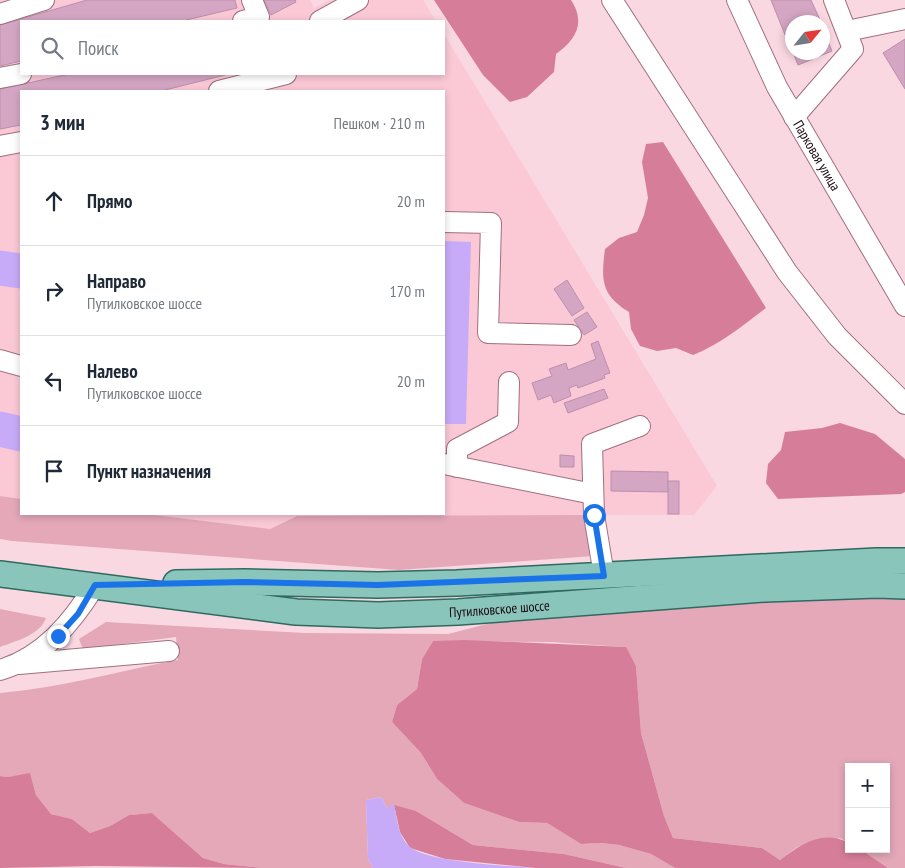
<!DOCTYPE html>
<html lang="ru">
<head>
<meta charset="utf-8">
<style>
  :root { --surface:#fff; --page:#f2f2f3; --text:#1f2937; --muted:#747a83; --line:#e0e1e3 }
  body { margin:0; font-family:"PT Sans Narrow",sans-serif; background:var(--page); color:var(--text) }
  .controls { position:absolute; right:15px; bottom:15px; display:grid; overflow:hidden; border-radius:0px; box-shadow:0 2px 8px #0003 }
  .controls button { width:45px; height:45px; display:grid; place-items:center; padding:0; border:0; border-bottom:1px solid var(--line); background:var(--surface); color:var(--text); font:25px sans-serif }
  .compass { position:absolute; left:785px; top:15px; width:45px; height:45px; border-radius:50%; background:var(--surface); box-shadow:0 2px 8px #0003; rotate:60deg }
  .stop { position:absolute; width:15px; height:15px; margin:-11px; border:4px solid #1a73e8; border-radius:50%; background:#fff }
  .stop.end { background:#1a73e8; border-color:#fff; box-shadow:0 1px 5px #0008 }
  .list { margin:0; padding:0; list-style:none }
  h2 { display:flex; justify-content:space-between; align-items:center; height:65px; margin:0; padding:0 20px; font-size:21px }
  h2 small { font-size:16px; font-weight:400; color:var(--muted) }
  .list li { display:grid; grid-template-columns:32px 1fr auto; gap:15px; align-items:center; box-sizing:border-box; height:90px; padding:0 20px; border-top:1px solid var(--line) }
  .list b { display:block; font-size:19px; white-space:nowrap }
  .list p { margin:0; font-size:16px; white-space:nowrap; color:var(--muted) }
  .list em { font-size:16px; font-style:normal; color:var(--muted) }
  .icon { flex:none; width:28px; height:28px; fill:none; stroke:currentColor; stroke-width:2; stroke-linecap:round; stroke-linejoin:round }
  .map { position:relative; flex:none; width:905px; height:868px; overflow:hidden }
  .search { position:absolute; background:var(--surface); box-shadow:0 2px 8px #0003; left:20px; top:20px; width:425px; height:55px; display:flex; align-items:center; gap:12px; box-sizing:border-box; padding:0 18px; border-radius:0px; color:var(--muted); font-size:19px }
  .panel { position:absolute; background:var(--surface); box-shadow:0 2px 8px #0003; left:20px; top:90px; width:425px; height:425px; border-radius:0px }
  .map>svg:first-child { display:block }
</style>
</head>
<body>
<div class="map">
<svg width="905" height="868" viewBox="0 0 905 868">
  <rect width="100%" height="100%" fill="#fad8e1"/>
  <!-- built -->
  <path fill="#fbc8d6" d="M0 0H310L314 8 330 0H423L436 21H21V74H444V34L717 486 694 515 297 516 270 529 145 514H444V91H21V499L0 496Z"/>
  <!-- green -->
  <g fill="#e4a8b9">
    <path d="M0 496 21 499V514H146L270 529 297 516 586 515 593 556 399 570 12 541 0 539Z"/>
    <path d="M855 594 905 598V868H888L860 849H886V767H849V843L840 838 797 847 780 860 762 848 673 838 664 816 641 733 636 666 625 647 550 642 433 641 422 659 417 689 397 705 392 722 421 753 437 779 464 803 519 822 547 823 581 844 601 843 619 845 651 854 675 868H626L564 854 473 845 416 811 387 808 381 797 366 800 368 859 373 868H262L224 864 203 858 152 813 129 815 110 826 90 833 72 819 51 814 36 795 30 774 8 777 0 776V693C60 688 119 671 178 660L176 637 83 649 79 639 106 622 305 633 448 634 491 623 792 597Z"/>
    <path d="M0 609 46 618C40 635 16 641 0 647Z"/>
  </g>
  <!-- forest -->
  <g fill="#d67e99">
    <path d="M434 0H571C586 23 576 40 556 54L554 72 527 97 510 102 483 75Z"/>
    <path d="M663 142 766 308C742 326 721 344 693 355L676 348 657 351 640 346 631 329 629 312C601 295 601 280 605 249L619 238 637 232 644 215 648 198 642 162 646 144Z"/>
    <path d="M840 423 875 434 905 459V492L901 494 778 499 766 483 768 464 781 450 785 432 822 428Z"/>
    <path d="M465 640 626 647 636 666 641 733 664 816 673 838 762 848 780 860C801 844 823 829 849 843V849H860L888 868H675L651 854 619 845 601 843 581 844 547 823 519 822 464 803 437 779 421 753 392 722 397 705 417 689 422 659 433 641Z"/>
    <path d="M30 773 36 795 51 814 72 819 90 833 110 826 129 815 152 813 203 858 224 864 262 868 97 866 0 868V776L8 777Z"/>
    <path d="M394 805 416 811 473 845 564 854 626 868H535L445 859 410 848 400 832Z"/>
  </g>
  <!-- water -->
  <g fill="#c7abf9">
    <path d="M444 241 471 242 466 424H444Z"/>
    <path d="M381 797 387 808 394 804C397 818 398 837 410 847 426 862 511 866 535 868H373L368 859 366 800Z"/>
  </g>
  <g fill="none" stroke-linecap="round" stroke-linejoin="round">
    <!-- river -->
    <g stroke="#c7abf9" stroke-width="35">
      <path d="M0 268 21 271"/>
      <path d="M0 429 21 434"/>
    </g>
  </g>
  <!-- building -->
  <g fill="#d4a6c3" stroke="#bc8fac">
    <path d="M87 0H235L237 8 182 21H21V61L0 66V25Z"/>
    <path d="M264 0H295L296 2 271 15Z"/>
    <path d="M771 0H811L821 22H792V52Z"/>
    <path d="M822 27 832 51 798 65 793 52H822Z"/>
    <path d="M905 39V89L883 53Z"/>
    <path d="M69 74H229L161 91H21V125L0 129V89Z"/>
    <path d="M567 280 584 308 572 316 554 289Z"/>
    <path d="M587 312 597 327 584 335 574 320Z"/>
    <path d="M598 341 610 373 604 375 605 378 578 388 577 385 569 388 571 396 554 403 551 395 538 400 532 383 552 376 549 369 566 363 568 370 596 359 591 344Z"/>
    <path d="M604 389 608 398 568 413 564 403Z"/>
    <path d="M560 455 574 456V467H560Z"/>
    <path d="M611 471 668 472V492L611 491Z"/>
    <rect x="668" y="481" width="11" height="33"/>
  </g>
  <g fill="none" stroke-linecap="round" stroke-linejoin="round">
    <defs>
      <g id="minor">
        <path d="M612 0 787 272 837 336 905 404"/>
        <path id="s1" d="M737 0 777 87 905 306"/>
        <path d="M0 14 44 0"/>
        <path d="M243 21 259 17 252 0"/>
        <path d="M320 21 358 0"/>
        <path d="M847 31 905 19"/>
        <path d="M0 78 21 74"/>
        <path d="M219 91 286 74"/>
        <path d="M794 117 853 49 834 0"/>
        <path d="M0 146 21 142"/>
        <path d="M444 222 491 223 488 333 571 335"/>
        <path d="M0 360 21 366"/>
        <path d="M444 464 593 494"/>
        <path d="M457 467V449L508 422 509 382"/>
        <path d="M604 575 594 515 592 444 640 426"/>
        <path d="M19 664 169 651"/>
        <path d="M0 670C43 657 72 623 95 585"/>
      </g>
      <g id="major">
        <path id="s2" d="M0 574 296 612 378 615 458 612 765 589 877 585 905 586"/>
        <path d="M176 583 245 582 378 585 457 583 876 561H905"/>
      </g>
    </defs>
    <!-- minor casing -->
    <use href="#minor" stroke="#a16f7e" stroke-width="22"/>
    <!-- major casing -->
    <use href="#major" stroke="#2f6a61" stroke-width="28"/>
    <!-- minor -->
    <use href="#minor" stroke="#fff" stroke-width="20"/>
    <!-- major -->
    <use href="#major" stroke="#89c5bb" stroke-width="25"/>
  </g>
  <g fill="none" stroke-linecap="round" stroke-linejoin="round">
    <!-- route -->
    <path stroke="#1a73e8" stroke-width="6" d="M58 636 78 614 95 585 245 582 378 585 604 576 594 515"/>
  </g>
  <g text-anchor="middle" stroke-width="5" stroke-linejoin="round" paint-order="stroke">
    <!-- street labels -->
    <g font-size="14" fill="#1a080e" stroke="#fad8e1">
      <text dy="5" stroke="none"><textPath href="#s1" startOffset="175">Парковая улица</textPath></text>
      <text dy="5" stroke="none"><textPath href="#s2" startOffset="502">Путилковское шоссе</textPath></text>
    </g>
  </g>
</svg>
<div class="controls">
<button>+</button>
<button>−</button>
</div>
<svg class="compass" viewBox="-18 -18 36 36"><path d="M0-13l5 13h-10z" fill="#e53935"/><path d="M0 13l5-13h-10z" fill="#747a83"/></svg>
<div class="stop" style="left:594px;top:515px"></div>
<div class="stop end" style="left:58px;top:636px"></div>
<div class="search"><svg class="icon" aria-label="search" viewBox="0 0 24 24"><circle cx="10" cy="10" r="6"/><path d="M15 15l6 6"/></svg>Поиск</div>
<section class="panel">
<h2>3 мин<small>Пешком · 210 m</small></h2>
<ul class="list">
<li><svg class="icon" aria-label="ahead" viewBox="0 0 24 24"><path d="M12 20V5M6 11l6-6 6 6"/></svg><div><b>Прямо</b></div><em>20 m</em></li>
<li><svg class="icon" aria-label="right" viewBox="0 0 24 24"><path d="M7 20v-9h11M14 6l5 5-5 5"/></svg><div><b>Направо</b><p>Путилковское шоссе</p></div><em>170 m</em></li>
<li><svg class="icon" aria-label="left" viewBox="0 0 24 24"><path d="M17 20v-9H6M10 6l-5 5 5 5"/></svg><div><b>Налево</b><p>Путилковское шоссе</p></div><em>20 m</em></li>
<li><svg class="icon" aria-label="arrive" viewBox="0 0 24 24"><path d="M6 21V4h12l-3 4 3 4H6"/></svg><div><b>Пункт назначения</b></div></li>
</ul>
</section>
</div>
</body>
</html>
